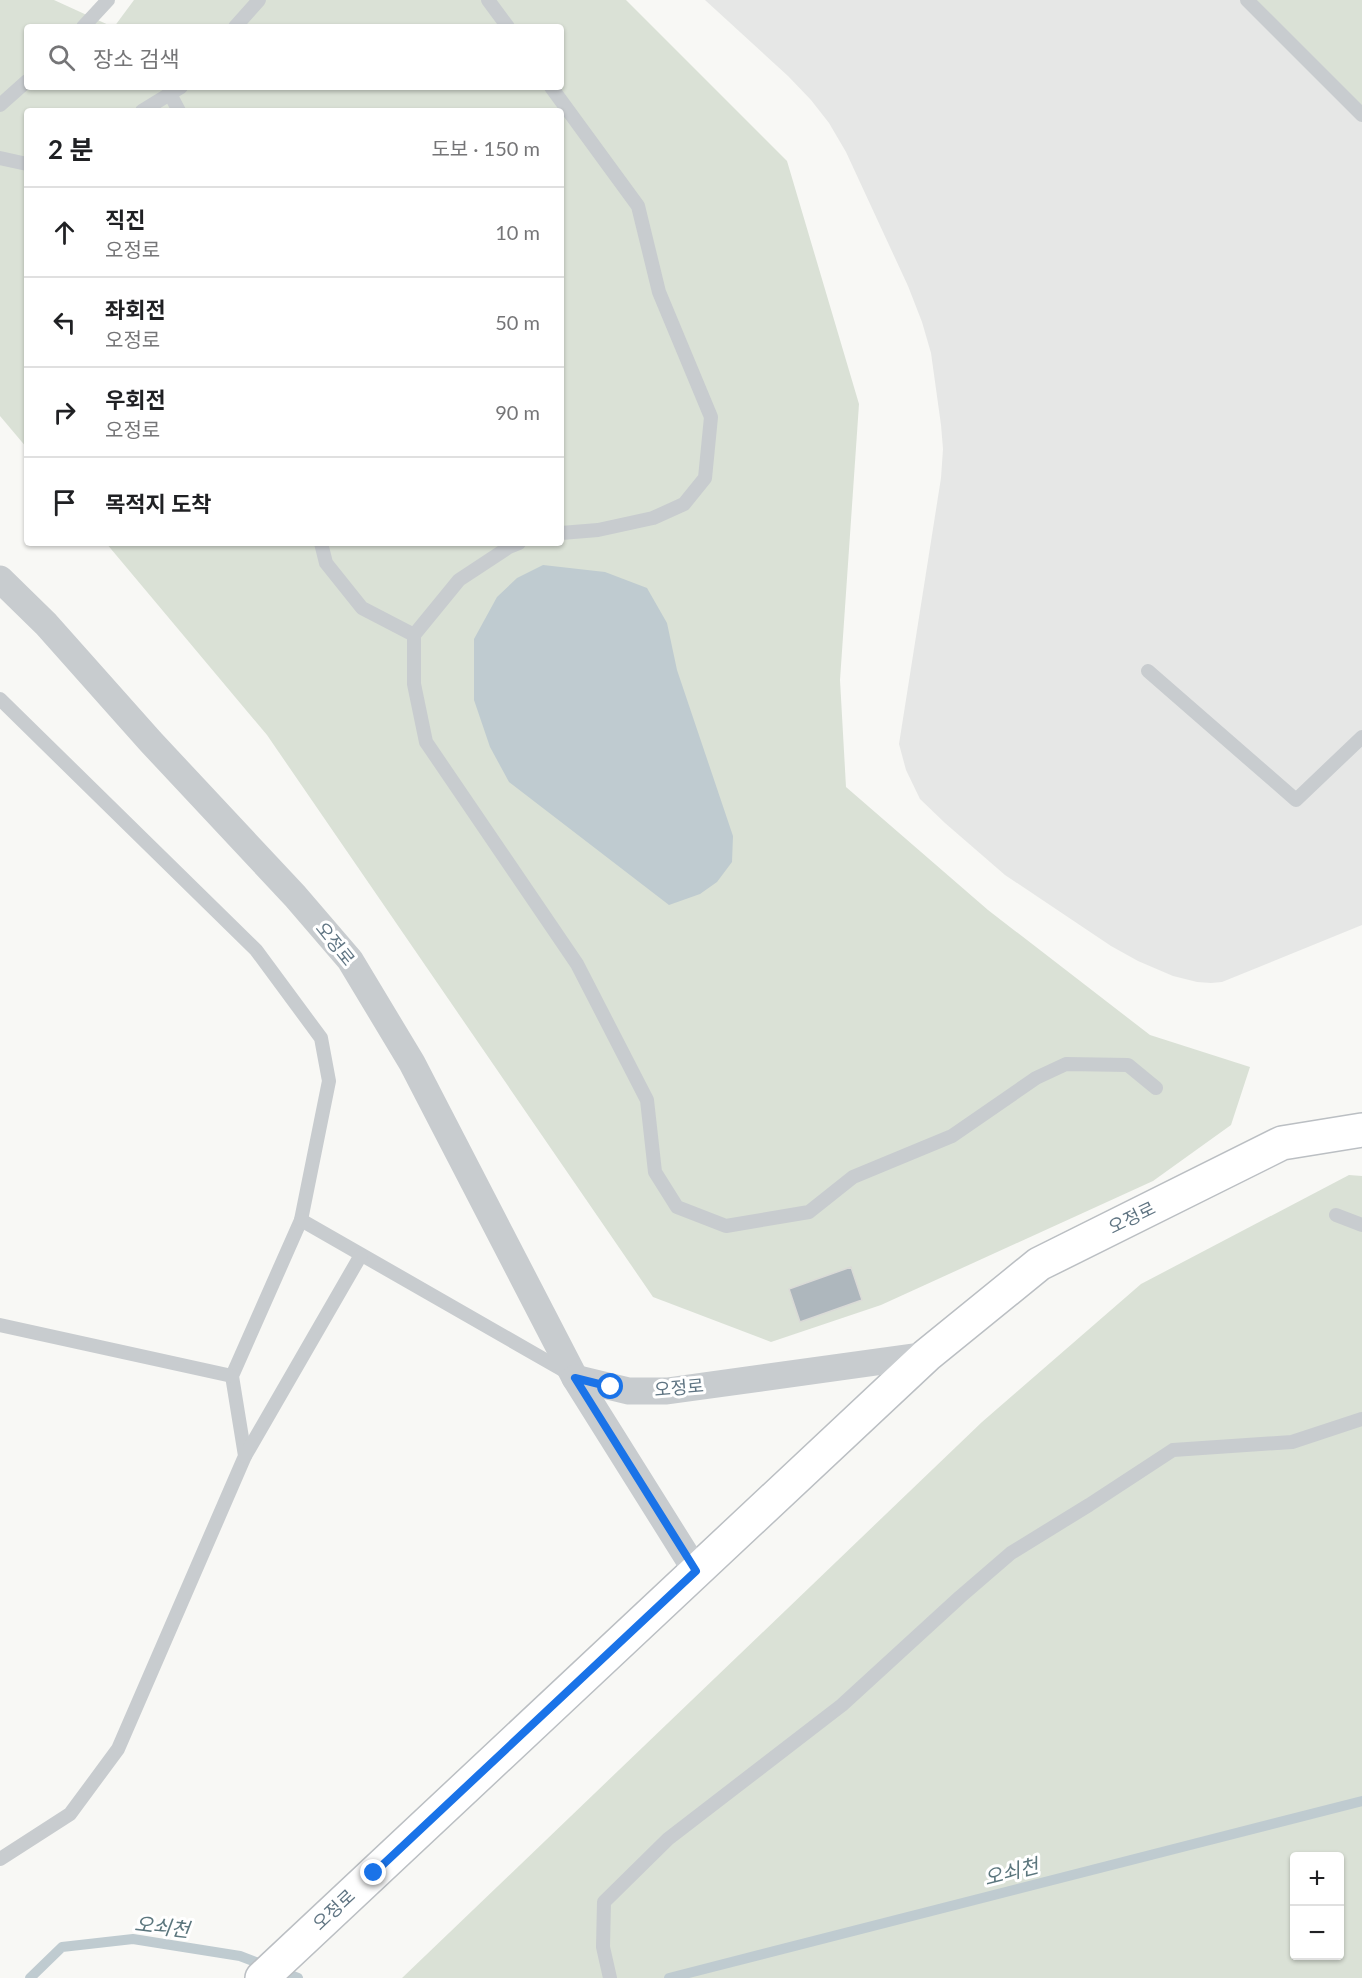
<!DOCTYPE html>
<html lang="ko">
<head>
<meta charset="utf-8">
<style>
  :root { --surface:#fff; --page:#f2f2f2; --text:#202124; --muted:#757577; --line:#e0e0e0 }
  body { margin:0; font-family:Lato,"Noto Sans KR",sans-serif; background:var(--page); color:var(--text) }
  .controls { position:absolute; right:18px; bottom:18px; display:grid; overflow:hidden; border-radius:6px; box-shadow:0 2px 4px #0004 }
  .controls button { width:54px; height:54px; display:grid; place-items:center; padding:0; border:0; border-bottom:2px solid var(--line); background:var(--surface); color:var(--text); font:30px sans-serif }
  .stop { position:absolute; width:18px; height:18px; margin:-14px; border:4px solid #1a73e8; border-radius:50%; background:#fff }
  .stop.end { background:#1a73e8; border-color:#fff; box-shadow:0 2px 6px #0008 }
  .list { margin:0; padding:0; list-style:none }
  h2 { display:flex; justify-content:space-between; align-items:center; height:78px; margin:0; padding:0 24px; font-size:26px }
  h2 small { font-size:20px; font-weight:400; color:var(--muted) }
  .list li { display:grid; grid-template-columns:39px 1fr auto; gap:18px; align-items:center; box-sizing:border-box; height:90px; padding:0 24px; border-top:2px solid var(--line) }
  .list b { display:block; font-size:22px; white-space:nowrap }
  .list p { margin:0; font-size:20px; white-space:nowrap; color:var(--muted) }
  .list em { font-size:20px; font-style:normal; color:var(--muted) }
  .icon { flex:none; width:33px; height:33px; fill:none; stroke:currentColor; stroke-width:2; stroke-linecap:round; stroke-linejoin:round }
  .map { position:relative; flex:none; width:1362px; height:1978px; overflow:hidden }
  .search { position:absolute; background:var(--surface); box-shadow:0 2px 4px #0004; left:24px; top:24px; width:540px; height:66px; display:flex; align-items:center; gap:15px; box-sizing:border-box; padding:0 21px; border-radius:6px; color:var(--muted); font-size:22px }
  .panel { position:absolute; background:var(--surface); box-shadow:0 2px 4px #0004; left:24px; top:108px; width:540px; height:438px; border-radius:6px }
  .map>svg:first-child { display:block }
</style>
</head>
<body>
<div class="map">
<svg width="1362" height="1978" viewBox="0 0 1362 1978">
  <rect width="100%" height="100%" fill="#f8f8f5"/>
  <!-- built -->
  <path fill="#e6e7e6" d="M705 0H1362V925L1222 982 1211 983 1197 982 1173 976 1138 961 1111 946 1005 875 945 823 920 799 906 770 899 744 941 478 943 449 941 425 931 353 922 322 908 286 846 152 829 123 811 100 788 76Z"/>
  <!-- green -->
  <g fill="#dae1d6" fill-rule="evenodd">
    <path d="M0 0H54L113 27H27V87H561V27H114L134 0H626L787 161 859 404 840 680 846 787 988 910 1150 1035 1250 1067 1231 1125 1153 1181 881 1305 771 1342 653 1297 267 735 106 543H561V111H27V448L0 416Z"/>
    <path d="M1255 0H1362V107Z"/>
    <path d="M1349 1175 1362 1176V1978H402L982 1422 1141 1284ZM1294 1856H1340V1956H1294Z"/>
  </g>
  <!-- water -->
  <path fill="#bfcbd0" d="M543 565 605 572 647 588 667 623 677 670 733 836 732 862 717 882 700 894 669 905 509 782 490 747 474 700V639L497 597 517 578Z"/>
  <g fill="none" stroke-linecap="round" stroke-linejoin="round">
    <!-- stream -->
    <g stroke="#bfcbd0" stroke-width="10">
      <path d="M30 1978 62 1947 133 1939 240 1956 298 1978"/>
      <path d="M669 1978 1362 1801"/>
    </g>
  </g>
  <!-- building -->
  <path fill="#aeb7bd" stroke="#dadad7" stroke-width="1.5" d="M851 1267 862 1300 800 1322 789 1289Z"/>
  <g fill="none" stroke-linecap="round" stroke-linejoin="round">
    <defs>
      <path id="primary" d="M262 1978 927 1355 1039 1264 1282 1143 1362 1130"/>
    </defs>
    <!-- primary casing -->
    <use href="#primary" stroke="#bbbfc3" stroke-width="36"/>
    <!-- service -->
    <g stroke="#c8cccf" stroke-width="14">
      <path d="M488 0 508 27"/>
      <path d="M1247 0 1362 115"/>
      <path d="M83 27 108 0"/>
      <path d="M235 27 259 0"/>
      <path d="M551 87 638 206 659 292 711 417 705 478 684 504 653 518 598 530 561 533"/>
      <path d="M170 94 179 111"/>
      <path d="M0 105 27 81"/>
      <path d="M142 111 181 87"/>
      <path d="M0 158 27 164"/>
      <path d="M321 543 326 563 362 608 414 635"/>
      <path d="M519 543 509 547 459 580 414 635V684L426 742 577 964 647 1100 655 1172 677 1207 726 1226 809 1212 853 1177 952 1136 1036 1078 1066 1064 1128 1065 1156 1088"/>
      <path d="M1148 671 1296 800 1362 737"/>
      <path d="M0 699 256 950 321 1038 329 1081 301 1220 232 1376 245 1456 118 1749 70 1814 0 1859"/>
      <path d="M1336 1215 1362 1225"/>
      <path d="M301 1220 568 1373"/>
      <path d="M0 1325 232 1376"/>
      <path d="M245 1456 361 1255"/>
      <path d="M610 1978 603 1947 604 1902 668 1839 842 1705 960 1597 1011 1553 1089 1505 1173 1450 1292 1442 1362 1419"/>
    </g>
    <!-- minor -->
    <g stroke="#c8cccf" stroke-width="27">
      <path d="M0 579 46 624 151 742 295 896 350 960 412 1063 575 1378 696 1571"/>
      <path d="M575 1378 629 1391H667L927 1355"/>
    </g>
    <!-- primary -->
    <use href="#primary" stroke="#fff" stroke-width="33"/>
  </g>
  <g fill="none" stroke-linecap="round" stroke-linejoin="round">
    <!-- route -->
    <path stroke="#1a73e8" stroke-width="8" d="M374 1873 696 1571 575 1378 611 1387"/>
  </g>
  <g text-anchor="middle" stroke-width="6" stroke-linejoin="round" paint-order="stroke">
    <!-- street labels -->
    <g font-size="18" fill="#607583" stroke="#fff">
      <text transform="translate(335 944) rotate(51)" y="6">오정로</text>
      <text transform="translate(1132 1218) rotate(-26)" y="6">오정로</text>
      <text transform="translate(679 1388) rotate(-5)" y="6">오정로</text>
      <text transform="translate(334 1910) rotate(-43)" y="6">오정로</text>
    </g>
    <!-- water labels -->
    <g font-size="20" font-style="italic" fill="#5b767d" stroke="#fff">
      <text transform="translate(1011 1872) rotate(-14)" y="7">오쇠천</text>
      <text transform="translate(162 1927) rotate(7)" y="7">오쇠천</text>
    </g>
  </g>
</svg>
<div class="controls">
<button>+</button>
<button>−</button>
</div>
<div class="stop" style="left:611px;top:1387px"></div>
<div class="stop end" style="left:374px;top:1873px"></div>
<div class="search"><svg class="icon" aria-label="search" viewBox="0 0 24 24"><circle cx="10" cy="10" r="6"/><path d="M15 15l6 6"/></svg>장소 검색</div>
<section class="panel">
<h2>2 분<small>도보 · 150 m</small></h2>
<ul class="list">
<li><svg class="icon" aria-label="ahead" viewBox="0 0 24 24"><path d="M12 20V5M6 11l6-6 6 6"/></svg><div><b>직진</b><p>오정로</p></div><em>10 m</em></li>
<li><svg class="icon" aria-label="left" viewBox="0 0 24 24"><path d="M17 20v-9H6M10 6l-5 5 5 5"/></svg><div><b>좌회전</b><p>오정로</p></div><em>50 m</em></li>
<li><svg class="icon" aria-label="right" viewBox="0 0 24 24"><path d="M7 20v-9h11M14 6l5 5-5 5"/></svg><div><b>우회전</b><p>오정로</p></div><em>90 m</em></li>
<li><svg class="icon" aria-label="arrive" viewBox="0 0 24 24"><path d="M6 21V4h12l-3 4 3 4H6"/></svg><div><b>목적지 도착</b></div></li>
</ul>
</section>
</div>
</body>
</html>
